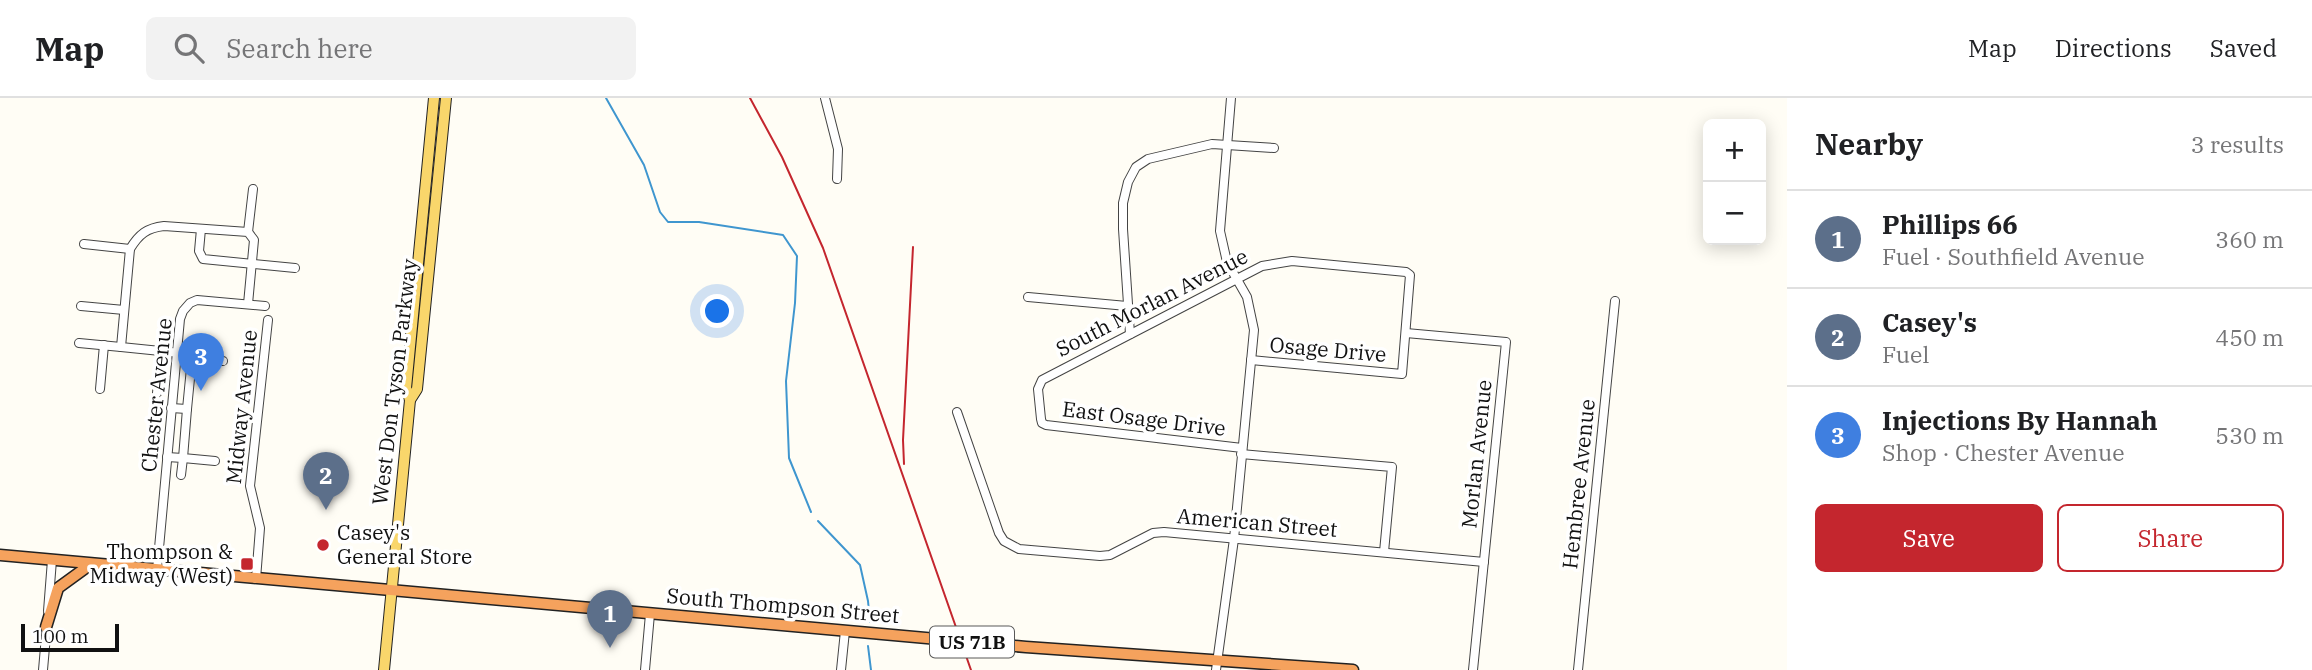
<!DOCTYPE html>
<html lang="en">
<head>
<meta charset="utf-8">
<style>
  :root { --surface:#fff; --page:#f2f2f2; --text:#202124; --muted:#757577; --line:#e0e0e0; --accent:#c4262e }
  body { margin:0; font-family:"IBM Plex Serif",serif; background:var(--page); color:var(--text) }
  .controls { position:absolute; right:21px; top:21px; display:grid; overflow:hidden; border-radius:10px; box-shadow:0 4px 18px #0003 }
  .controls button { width:63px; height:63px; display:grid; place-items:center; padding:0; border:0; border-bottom:2px solid var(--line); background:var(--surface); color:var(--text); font:35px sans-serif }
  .scale { position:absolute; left:21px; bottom:18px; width:98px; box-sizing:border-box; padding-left:7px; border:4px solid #111; border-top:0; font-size:19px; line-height:24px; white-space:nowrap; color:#111; -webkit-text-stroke:5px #fff; paint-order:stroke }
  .you { position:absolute; left:718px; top:214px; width:24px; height:24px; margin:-18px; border:5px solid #fff; border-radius:50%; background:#1a73e8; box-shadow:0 0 0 10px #1a73e833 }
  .badge { display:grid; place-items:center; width:46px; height:46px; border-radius:50%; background:var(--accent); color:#fff; font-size:23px; font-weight:700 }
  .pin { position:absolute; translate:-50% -58px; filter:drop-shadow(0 2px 4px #0008) }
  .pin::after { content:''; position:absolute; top:37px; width:24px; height:21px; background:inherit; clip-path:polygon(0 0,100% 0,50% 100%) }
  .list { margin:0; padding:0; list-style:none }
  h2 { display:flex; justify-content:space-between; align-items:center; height:91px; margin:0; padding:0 28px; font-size:30px }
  h2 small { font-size:23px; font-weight:400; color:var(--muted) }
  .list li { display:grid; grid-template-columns:46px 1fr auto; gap:21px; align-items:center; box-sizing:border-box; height:98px; padding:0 28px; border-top:2px solid var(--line) }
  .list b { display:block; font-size:26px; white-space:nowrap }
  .list p { margin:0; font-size:23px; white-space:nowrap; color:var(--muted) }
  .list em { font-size:23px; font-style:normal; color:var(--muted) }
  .actions { display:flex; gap:14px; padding:21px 28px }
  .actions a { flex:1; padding:16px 0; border:2px solid var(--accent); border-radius:10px; text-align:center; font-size:24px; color:var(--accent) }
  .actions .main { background:var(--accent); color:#fff }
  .icon { flex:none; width:38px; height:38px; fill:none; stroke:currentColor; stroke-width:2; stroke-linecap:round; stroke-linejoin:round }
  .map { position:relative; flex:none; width:1787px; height:572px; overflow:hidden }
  header { display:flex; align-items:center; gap:42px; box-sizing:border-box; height:98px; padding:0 35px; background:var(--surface); border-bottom:2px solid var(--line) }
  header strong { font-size:33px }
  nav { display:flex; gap:38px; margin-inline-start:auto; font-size:24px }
  .search { width:490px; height:63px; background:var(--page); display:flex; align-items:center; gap:18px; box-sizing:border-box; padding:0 24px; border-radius:10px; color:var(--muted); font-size:26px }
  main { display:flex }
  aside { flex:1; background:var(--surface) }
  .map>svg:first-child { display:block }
</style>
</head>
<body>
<header>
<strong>Map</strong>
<div class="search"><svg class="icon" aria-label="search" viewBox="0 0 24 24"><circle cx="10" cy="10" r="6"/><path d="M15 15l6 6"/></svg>Search here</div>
<nav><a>Map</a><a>Directions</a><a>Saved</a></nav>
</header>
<main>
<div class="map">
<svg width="1787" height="572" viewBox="0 0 1787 572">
  <rect width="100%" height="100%" fill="#fffdf5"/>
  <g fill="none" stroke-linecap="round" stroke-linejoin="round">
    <!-- stream -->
    <g stroke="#3f96cf" stroke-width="2">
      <path d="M606 0 644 67 660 114 668 124H699L783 137 797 158 795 205 786 283 789 360 811 414"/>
      <path d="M818 423 860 467 868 503 870 524"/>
      <path d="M868 548 871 572"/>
    </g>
    <defs>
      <g id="minor">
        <path d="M825 0 838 51 837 81"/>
        <path d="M201 131 199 153 203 161 295 170"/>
        <path d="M248 134 253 91"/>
        <path d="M84 146 130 151"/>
        <path d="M1028 199 1127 208"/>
        <path d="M81 208 124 212"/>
        <path d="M1406 235 1506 244 1473 572"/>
        <path d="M1130 236 1123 131V105L1128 84 1136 69 1148 61 1212 46 1274 50"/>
        <path d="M79 245 121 249"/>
        <path d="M192 260 223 263"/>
        <path d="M100 291 104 247"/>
        <path d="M157 295 161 253"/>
        <path d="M171 310 187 311 183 360 215 363"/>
        <path d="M187 311 192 260 190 256 121 249 130 151C139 136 147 130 164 128L248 134 254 142 248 206"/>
        <path d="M957 314 999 435 1004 443 1019 451 1100 458 1110 457 1153 435 1164 434 1484 464"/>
        <path d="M1242 350 1046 327 1042 325 1041 321 1038 291 1042 282 1262 168 1292 163 1406 174 1410 177 1402 276 1251 262"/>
        <path d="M1241 356 1392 369 1384 454"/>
        <path d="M167 359 183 360 181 377"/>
        <path d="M157 472 180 221 183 213 190 205 197 202 265 208"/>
        <path d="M256 481 260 430 250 388 268 222"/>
        <path d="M48 513 52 462"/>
        <path d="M43 572 47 526"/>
        <path d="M645 572 650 516"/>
        <path d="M841 572 845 533"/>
        <path d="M1216 572 1234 441 1254 232 1247 199 1227 164 1220 133 1231 0"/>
        <path d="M1578 572 1615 203"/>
      </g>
      <g id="major">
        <path d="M410 302 406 290 434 0"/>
        <path d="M384 572 410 302 417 291 446 0"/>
      </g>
      <g id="highway">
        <path d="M0 457 1026 549 1353 572"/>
        <path d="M46 529 58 490 91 466"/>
      </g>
    </defs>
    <!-- minor casing -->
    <use href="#minor" stroke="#444" stroke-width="10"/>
    <!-- major casing -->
    <use href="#major" stroke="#222" stroke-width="12"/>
    <!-- highway casing -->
    <use href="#highway" stroke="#222" stroke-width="13"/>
    <!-- minor -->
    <use href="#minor" stroke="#fff" stroke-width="8"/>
    <!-- major -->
    <use href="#major" stroke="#f9d66b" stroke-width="10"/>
    <!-- highway -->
    <use href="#highway" stroke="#f5a25d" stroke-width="10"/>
    <!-- rail -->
    <g stroke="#c4262e" stroke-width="2">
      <path d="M750 0 782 59 823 150 971 572"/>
      <path d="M904 366 903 342 913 149"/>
    </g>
  </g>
  <!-- markers -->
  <g fill="#c4262e" stroke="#fff" stroke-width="2.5">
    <circle cx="323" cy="447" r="7"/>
    <rect x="240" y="459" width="14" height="14" rx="3.5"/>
  </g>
  <g text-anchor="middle" stroke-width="7" stroke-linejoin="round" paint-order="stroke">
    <!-- shield labels -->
    <rect fill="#fff" stroke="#585858" stroke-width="2" x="930" y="528.5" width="84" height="31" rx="5"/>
    <g font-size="19" font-weight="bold" fill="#111">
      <text x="972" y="551">US 71B</text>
    </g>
    <!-- street labels -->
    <g font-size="21" fill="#111" stroke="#fff">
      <text transform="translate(1152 205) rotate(-27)" y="7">South Morlan Avenue</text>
      <text transform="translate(1328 252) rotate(5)" y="7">Osage Drive</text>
      <text transform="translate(395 284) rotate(-83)" y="7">West Don Tyson Parkway</text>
      <text transform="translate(157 297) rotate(-84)" y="7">Chester Avenue</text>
      <text transform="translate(242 309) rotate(-84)" y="7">Midway Avenue</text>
      <text transform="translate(1144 321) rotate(7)" y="7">East Osage Drive</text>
      <text transform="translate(1477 356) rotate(-84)" y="7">Morlan Avenue</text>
      <text transform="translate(1579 386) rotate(-84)" y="7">Hembree Avenue</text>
      <text transform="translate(1257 425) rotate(5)" y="7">American Street</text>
      <text transform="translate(783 508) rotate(5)" y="7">South Thompson Street</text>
    </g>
    <!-- poi labels -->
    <g font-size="21" fill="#111" stroke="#fff" text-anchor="start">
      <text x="337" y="442">Casey's<tspan x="337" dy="24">General Store</tspan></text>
      <text x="233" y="461" text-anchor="end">Thompson &amp;<tspan x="233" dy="24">Midway (West)</tspan></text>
    </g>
  </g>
</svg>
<div class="controls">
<button>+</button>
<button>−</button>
</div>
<div class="scale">100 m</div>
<div class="you"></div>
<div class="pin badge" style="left:610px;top:550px;background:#5c6f8a">1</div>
<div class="pin badge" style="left:326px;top:412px;background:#5c6f8a">2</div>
<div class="pin badge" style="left:201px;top:293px;background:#3f7fe0">3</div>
</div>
<aside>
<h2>Nearby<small>3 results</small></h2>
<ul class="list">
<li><span class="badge" style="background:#5c6f8a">1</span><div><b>Phillips 66</b><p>Fuel · Southfield Avenue</p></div><em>360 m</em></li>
<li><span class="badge" style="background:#5c6f8a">2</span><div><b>Casey's</b><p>Fuel</p></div><em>450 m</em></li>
<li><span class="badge" style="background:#3f7fe0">3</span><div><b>Injections By Hannah</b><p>Shop · Chester Avenue</p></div><em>530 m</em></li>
</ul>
<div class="actions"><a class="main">Save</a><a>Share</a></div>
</aside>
</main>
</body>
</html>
